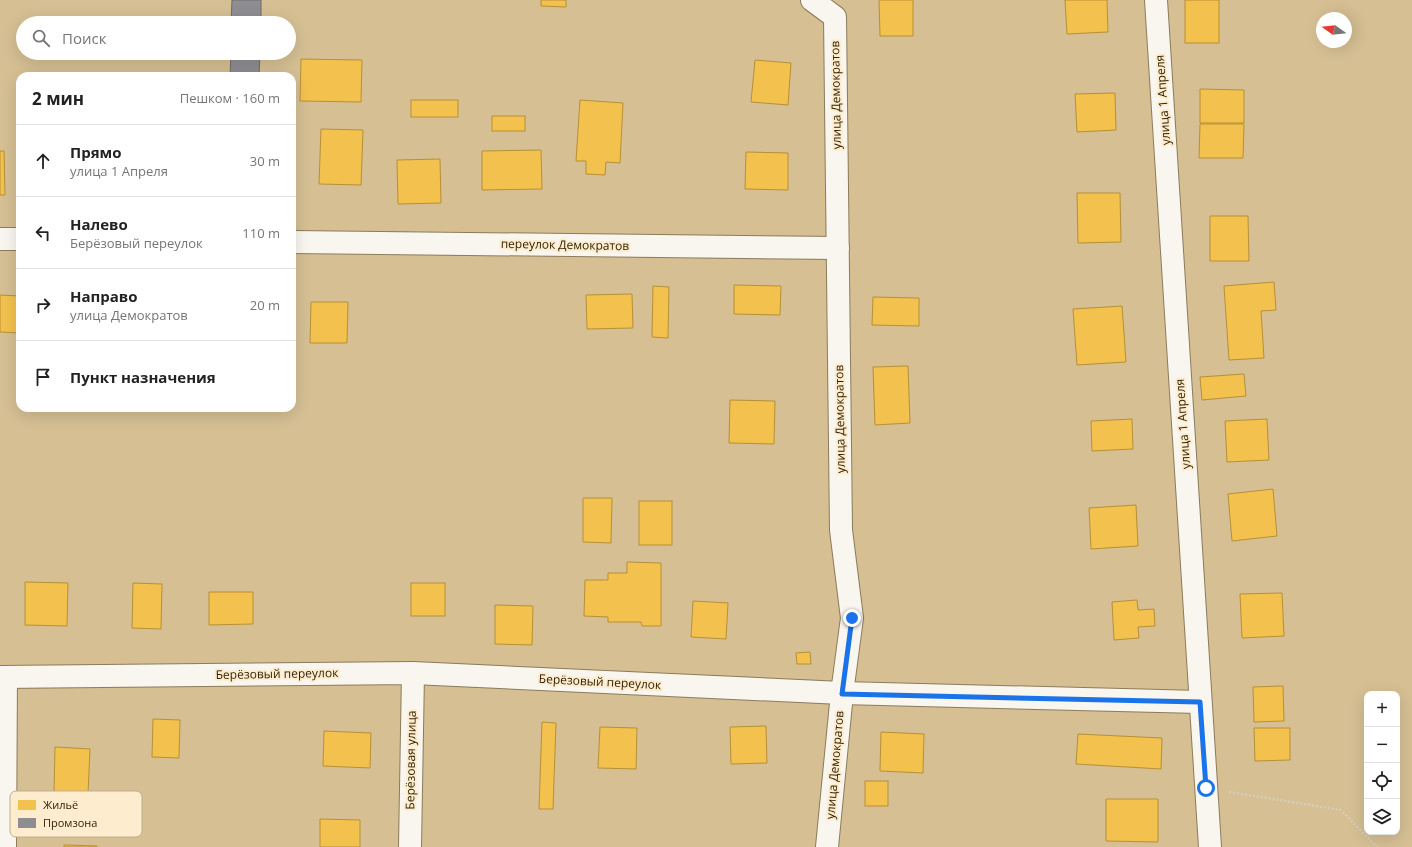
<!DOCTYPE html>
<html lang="ru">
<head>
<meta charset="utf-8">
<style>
  :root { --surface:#fff; --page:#f6f6f6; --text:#222; --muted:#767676; --line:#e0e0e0 }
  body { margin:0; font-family:"Open Sans",sans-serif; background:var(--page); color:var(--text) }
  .controls { position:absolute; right:12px; bottom:12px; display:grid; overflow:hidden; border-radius:8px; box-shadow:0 4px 16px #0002 }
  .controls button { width:36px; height:36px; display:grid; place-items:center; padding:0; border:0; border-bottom:1px solid var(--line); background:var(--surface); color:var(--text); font:20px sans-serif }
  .compass { position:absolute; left:1316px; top:12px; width:36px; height:36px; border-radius:50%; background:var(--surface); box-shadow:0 4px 16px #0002; rotate:285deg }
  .stop { position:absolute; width:12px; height:12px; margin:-9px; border:3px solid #1a73e8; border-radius:50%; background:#fff }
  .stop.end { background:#1a73e8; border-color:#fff; box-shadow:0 1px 4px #0008 }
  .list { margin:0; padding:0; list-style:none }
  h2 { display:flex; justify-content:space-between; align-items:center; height:52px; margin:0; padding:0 16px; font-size:17px }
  h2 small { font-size:13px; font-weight:400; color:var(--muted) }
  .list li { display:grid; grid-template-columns:26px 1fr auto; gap:12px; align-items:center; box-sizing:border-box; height:72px; padding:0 16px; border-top:1px solid var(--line) }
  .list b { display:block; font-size:15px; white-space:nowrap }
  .list p { margin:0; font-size:13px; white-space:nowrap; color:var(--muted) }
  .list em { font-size:13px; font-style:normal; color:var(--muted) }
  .icon { flex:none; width:22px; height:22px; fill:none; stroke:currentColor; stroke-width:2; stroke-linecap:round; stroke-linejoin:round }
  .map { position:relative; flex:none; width:1412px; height:847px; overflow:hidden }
  .search { position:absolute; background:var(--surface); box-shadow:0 4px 16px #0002; left:16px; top:16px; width:280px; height:44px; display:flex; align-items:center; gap:10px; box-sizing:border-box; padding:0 14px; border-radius:22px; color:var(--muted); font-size:15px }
  .panel { position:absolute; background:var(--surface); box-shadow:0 4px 16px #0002; left:16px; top:72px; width:280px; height:340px; border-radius:12px }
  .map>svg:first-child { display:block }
</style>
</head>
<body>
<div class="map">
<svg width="1412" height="847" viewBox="0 0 1412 847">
  <rect width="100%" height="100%" fill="#d5bf93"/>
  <!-- homes -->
  <g fill="#f2c14e" stroke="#b79037">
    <path d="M541 0H566V7L541 6Z"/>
    <path d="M879 0H913V36H880Z"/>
    <path d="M1065 0H1107L1108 32 1067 34Z"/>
    <rect x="1185" y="0" width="34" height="43"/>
    <path d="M301 59 362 60 361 102 300 101Z"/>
    <path d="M755 60 791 63 788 105 751 102Z"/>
    <path d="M1200 89 1244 90V123H1200Z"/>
    <path d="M1115 93 1116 130 1077 132 1075 94Z"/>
    <rect x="411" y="100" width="47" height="17"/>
    <path d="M580 100 623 103 620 163 606 162 605 175 586 174V161H576Z"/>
    <rect x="492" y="116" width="33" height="15"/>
    <path d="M1200 124H1244L1243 158H1199Z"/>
    <path d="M321 129 363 130 361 185 319 184Z"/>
    <path d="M541 150 542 189 482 190V151Z"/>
    <path d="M0 151H4L5 195H0Z"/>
    <path d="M746 152 788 153V190L745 189Z"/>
    <path d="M440 159 441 203 398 204 397 160Z"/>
    <path d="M1077 193H1120L1121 242 1078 243Z"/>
    <path d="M1210 216H1248L1249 261H1210Z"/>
    <path d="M1274 282 1276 310 1261 311 1264 358 1229 360 1224 286Z"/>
    <path d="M734 285 781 286 780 315 734 314Z"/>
    <path d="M653 286 669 287 668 338 652 337Z"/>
    <path d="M632 294 633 328 587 329 586 295Z"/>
    <path d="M0 295 20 296V333L0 332Z"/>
    <path d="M873 297 919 298V326L872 325Z"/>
    <path d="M311 302H348L347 343H310Z"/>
    <path d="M1122 306 1126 362 1077 365 1073 309Z"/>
    <path d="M908 366 910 423 875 425 873 367Z"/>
    <path d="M1244 374 1246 396 1202 400 1200 377Z"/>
    <path d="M730 400 775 401 774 444 729 443Z"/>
    <path d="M1132 419 1133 449 1092 451 1091 421Z"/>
    <path d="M1267 419 1269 460 1227 462 1225 421Z"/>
    <path d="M1273 489 1277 536 1232 541 1228 494Z"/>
    <path d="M583 498H612L611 543 583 542Z"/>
    <rect x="639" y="501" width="33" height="44"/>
    <path d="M1136 505 1138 546 1091 549 1089 508Z"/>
    <path d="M627 562 661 563V626H642L641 622H608V617L584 616 585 580H608V573H627Z"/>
    <path d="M25 582 68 583 67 626 25 625Z"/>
    <path d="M133 583 162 584 161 629 132 628Z"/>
    <rect x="411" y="583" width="34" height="33"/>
    <path d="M209 592H253V624L209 625Z"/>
    <path d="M1282 593 1284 636 1242 638 1240 594Z"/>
    <path d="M1137 600 1138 610 1154 609 1155 626 1138 627 1139 638 1114 640 1112 602Z"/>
    <path d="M693 601 728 603 726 639 691 637Z"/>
    <path d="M495 605 533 606 532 645 495 644Z"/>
    <path d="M810 652 811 664H797L796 653Z"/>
    <path d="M1283 686 1284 721 1254 722 1253 687Z"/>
    <path d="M153 719 180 720 179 758 152 757Z"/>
    <path d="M542 722 556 723 553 809H539Z"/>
    <path d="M766 726 767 763 731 764 730 727Z"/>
    <path d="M600 727 637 728 636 769 598 768Z"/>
    <path d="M1254 728H1290V760L1255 761Z"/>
    <path d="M324 731 371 733 370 768 323 766Z"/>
    <path d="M881 732 924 734 923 773 880 771Z"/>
    <path d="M1078 734 1162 738 1161 769 1076 764Z"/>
    <path d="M55 747 90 749 88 794 54 793Z"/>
    <rect x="865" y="781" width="23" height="25"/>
    <path d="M1106 799H1158V842L1106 841Z"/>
    <path d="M320 819 360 820V847H320Z"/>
    <path d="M64 845 97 846V847H64Z"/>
  </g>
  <!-- industry -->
  <g fill="#8d8d92" stroke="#706c66">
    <path d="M232 0H261V23H231Z"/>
    <path d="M231 53H260L259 76H230Z"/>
  </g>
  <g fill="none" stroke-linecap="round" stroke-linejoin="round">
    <defs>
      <g id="street">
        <path d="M812 0 835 17 841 530 852 618 842 693 827 847"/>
        <path d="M1156 0 1210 847"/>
        <path d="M0 239H20"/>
        <path d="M292 242 838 248"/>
        <path d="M0 677 413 673 842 693 1200 702"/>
        <path d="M5 847 6 677"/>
        <path d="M410 847 413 673"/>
      </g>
    </defs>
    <!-- street casing -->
    <use href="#street" stroke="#8b7c5b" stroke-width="24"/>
    <!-- path -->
    <path stroke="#d5cdbf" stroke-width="2.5" stroke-dasharray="2 2" stroke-linecap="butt" d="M1229 792 1341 810 1377 847"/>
    <!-- street -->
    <use href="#street" stroke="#f9f5ef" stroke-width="22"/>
  </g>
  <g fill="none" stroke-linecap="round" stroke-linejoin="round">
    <!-- route -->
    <path stroke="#1a73e8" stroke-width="5" d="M852 618 842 694 1200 702 1206 788"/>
  </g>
  <g text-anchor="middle" stroke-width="4" stroke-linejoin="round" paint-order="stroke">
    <!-- street labels -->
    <g font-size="12" fill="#2d1e00" stroke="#fdecce">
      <text transform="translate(836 95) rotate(-91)" y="4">улица Демократов</text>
      <text transform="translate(1163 100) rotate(-94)" y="4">улица 1 Апреля</text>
      <text transform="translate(565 245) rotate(1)" y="4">переулок Демократов</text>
      <text transform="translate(840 419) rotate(-91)" y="4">улица Демократов</text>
      <text transform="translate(1183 424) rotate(-94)" y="4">улица 1 Апреля</text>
      <text transform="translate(277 674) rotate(-1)" y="4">Берёзовый переулок</text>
      <text transform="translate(600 682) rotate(3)" y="4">Берёзовый переулок</text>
      <text transform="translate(411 760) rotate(-89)" y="4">Берёзовая улица</text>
      <text transform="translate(835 765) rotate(-85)" y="4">улица Демократов</text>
    </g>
  </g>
  <!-- legend -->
  <rect x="10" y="791" width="132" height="46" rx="6" fill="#fdecce" stroke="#bfae90" stroke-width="1"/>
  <rect x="18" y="800" width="18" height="10" fill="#f2c14e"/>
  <rect x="18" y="818" width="18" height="10" fill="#8d8d92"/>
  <g font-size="11" fill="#2d1e00">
    <text x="43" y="809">Жильё</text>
    <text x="43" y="827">Промзона</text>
  </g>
</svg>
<div class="controls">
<button>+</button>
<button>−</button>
<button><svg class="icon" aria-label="locate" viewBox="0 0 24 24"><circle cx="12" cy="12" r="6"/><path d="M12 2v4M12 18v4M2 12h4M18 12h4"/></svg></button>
<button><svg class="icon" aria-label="layers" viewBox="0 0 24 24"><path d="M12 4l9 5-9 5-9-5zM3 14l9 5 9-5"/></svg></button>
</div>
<svg class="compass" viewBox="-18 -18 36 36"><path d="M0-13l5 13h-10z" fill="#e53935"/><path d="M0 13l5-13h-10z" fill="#767676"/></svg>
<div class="stop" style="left:1206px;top:788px"></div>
<div class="stop end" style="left:852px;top:618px"></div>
<div class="search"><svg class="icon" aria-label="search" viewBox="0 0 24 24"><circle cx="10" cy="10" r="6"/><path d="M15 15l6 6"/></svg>Поиск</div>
<section class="panel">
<h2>2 мин<small>Пешком · 160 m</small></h2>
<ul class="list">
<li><svg class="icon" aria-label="ahead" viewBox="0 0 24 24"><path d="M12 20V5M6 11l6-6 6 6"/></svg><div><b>Прямо</b><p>улица 1 Апреля</p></div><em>30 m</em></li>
<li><svg class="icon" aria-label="left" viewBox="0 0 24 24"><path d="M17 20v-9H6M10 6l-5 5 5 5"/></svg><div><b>Налево</b><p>Берёзовый переулок</p></div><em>110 m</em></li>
<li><svg class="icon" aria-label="right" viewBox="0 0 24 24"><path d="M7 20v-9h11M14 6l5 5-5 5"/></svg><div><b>Направо</b><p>улица Демократов</p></div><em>20 m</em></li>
<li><svg class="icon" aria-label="arrive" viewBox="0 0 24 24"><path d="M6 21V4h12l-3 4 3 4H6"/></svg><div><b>Пункт назначения</b></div></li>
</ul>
</section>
</div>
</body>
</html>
